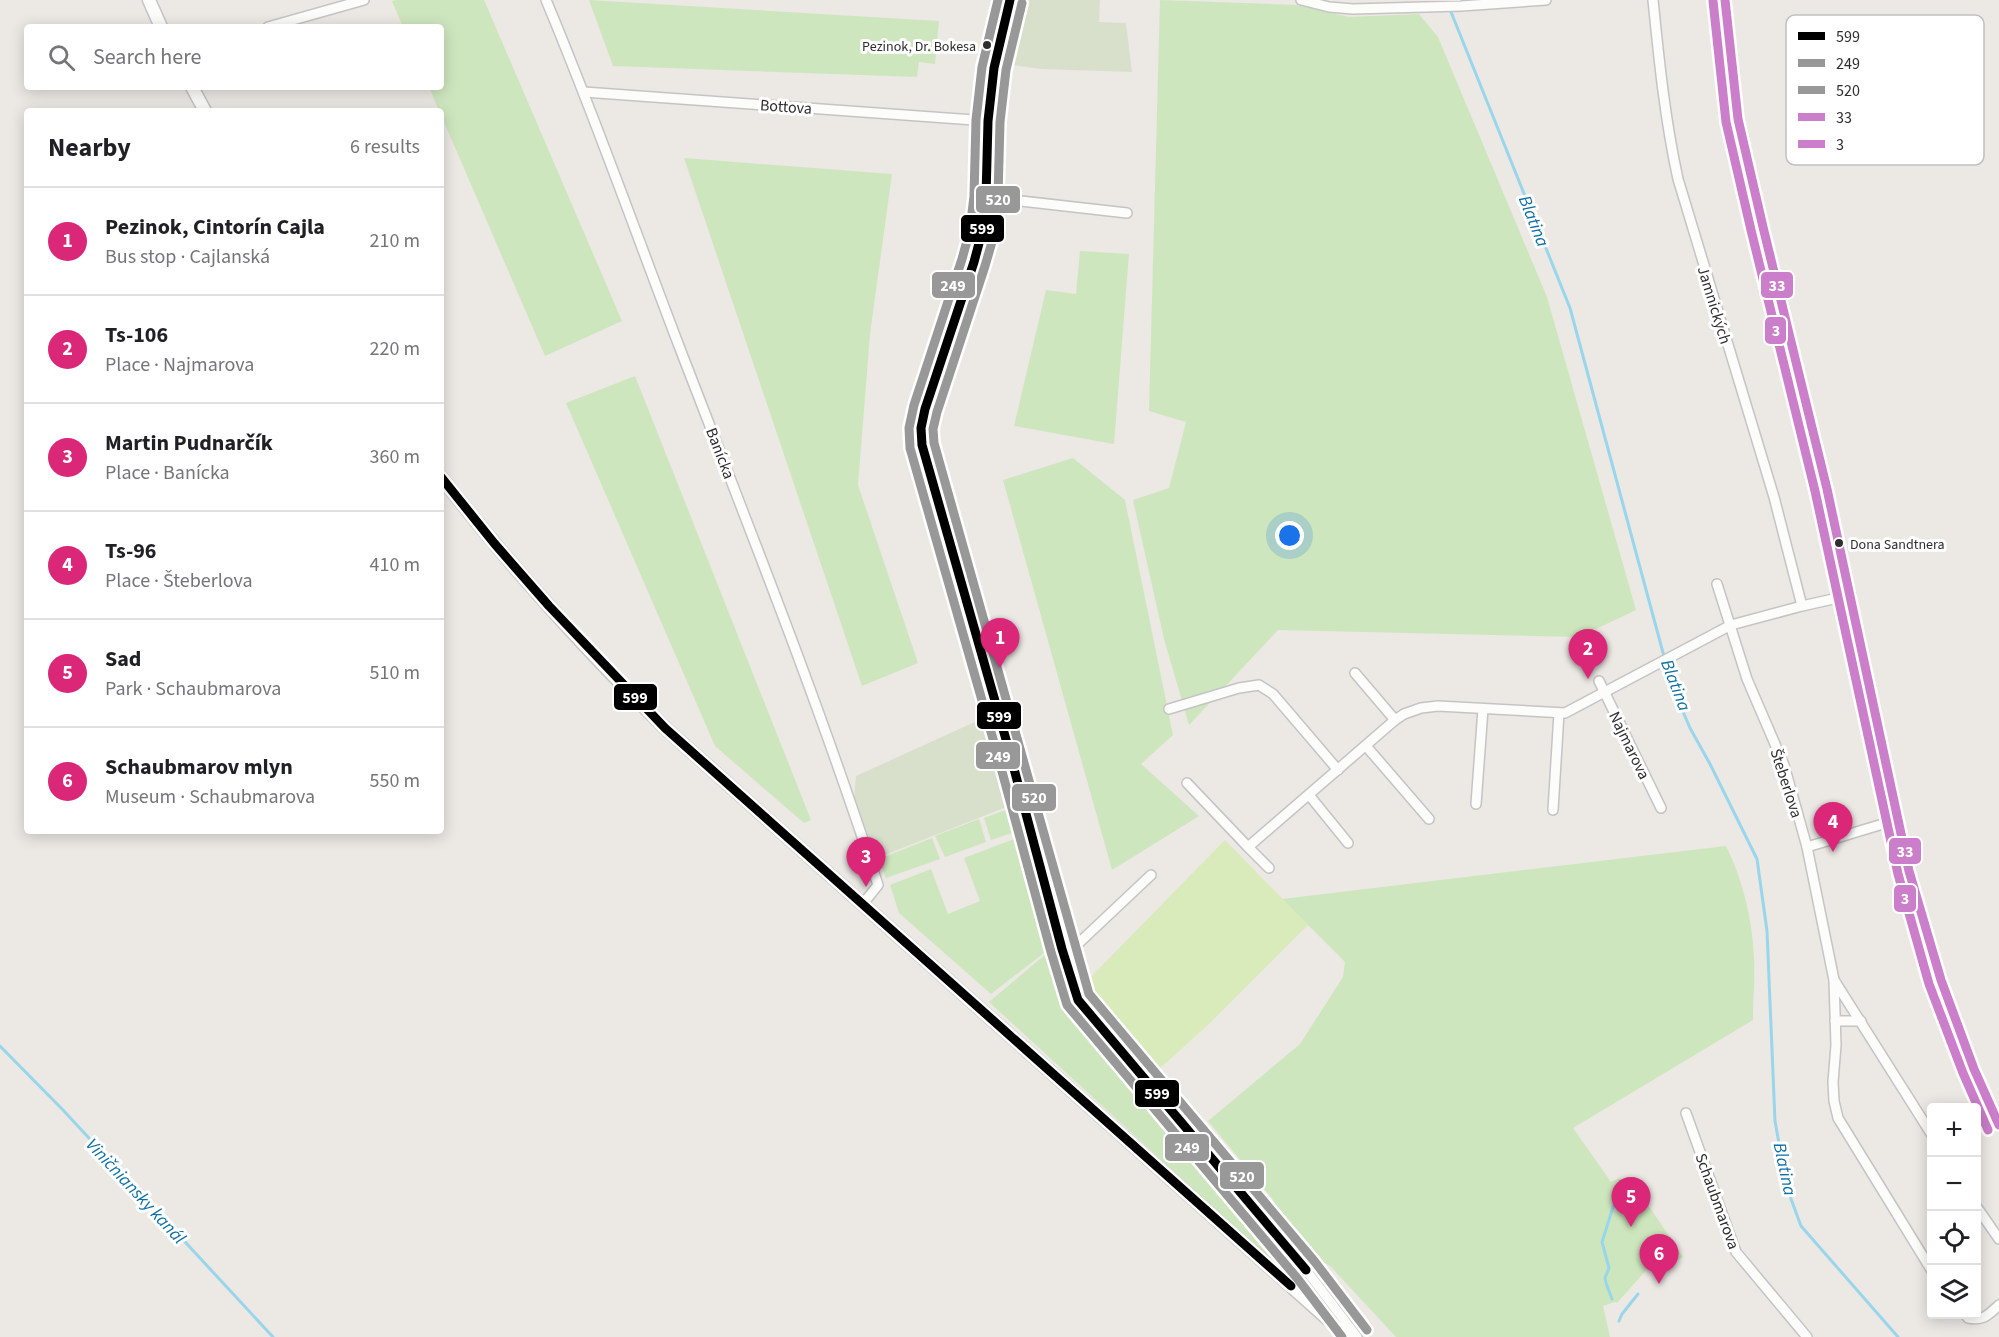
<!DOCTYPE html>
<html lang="en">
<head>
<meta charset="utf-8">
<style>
  :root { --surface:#fff; --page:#f2f2f2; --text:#202124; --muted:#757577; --line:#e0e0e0; --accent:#db2777 }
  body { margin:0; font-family:"Source Sans 3",sans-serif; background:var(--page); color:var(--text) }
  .controls { position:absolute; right:18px; bottom:18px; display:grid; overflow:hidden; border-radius:6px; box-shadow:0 3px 15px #0003 }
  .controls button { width:54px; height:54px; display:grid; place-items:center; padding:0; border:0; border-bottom:2px solid var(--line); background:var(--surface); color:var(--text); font:30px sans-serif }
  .you { position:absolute; left:1290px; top:536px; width:21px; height:21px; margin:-15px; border:4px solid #fff; border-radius:50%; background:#1a73e8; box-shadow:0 0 0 9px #1a73e833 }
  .badge { display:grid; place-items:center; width:39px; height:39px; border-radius:50%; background:var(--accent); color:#fff; font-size:20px; font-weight:700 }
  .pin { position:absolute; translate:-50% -50px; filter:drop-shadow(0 2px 3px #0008) }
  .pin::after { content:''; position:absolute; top:32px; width:21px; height:18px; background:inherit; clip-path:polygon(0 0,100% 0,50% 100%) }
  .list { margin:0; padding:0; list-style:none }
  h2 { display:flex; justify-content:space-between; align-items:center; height:78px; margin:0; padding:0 24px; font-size:26px }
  h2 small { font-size:20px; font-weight:400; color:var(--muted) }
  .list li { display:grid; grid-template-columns:39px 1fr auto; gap:18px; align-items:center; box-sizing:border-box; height:108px; padding:0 24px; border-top:2px solid var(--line) }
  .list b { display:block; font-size:22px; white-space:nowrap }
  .list p { margin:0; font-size:20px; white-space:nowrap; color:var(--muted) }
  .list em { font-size:20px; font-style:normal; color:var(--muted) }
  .icon { flex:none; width:33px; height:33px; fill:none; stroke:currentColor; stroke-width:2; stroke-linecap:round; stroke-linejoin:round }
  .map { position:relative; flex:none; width:1999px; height:1337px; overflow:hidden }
  .search { position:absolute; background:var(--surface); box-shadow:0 3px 15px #0003; left:24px; top:24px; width:420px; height:66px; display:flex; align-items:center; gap:15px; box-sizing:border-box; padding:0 21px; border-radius:6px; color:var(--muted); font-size:22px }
  .panel { position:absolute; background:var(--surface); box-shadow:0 3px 15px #0003; left:24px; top:108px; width:420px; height:726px; border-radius:6px }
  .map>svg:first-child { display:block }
</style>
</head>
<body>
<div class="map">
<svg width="1999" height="1337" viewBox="0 0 1999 1337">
  <rect width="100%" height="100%" fill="#ece8e4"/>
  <!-- green -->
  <g fill="#cee6be">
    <path d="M396 0H484L622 321 545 356 441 115V111H439L429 87H441V27H403L392 1Z"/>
    <path d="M589 0 939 21 935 64 919 62 917 77 613 66Z"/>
    <path d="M1160 0 1296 5 1349 17 1419 14 1438 37 1547 297 1636 610 1579 637 1278 630 1189 725 1164 639 1133 500 1169 488 1186 422 1149 411Z"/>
    <path d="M684 158 892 174 870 334 858 485 918 663 862 686Z"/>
    <path d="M1080 251 1129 254 1114 444 1014 426 1046 290 1076 294Z"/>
    <path d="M635 376 811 820 804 823 715 746 566 403Z"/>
    <path d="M1073 458 1125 500 1173 735 1141 764 1199 816 1112 870 1003 480Z"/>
    <path d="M1014 807 1018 831 991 840 984 818Z"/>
    <path d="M979 819 986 842 945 857 935 836Z"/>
    <path d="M1019 837 1044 953 991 994 899 913 890 885 931 869 948 914 980 901 964 858Z"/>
    <path d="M932 838 940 859 886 878 879 859Z"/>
    <path d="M1726 846C1743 880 1753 922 1754 959 1755 980 1753 1000 1753 1020L1573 1128 1611 1182 1620 1178 1641 1194 1683 1257 1668 1266 1659 1275 1649 1267 1617 1303 1615 1302 1603 1306 1610 1337H1396L1330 1266 1307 1252 1271 1197 1208 1121 1300 1044 1343 977 1345 962 1282 899Z"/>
    <path d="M1047 953 1057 964 1074 1004 1282 1247 1283 1253 1282 1263 1277 1266 989 1002Z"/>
  </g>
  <!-- cemetery -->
  <g fill="#d8e0cc">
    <path d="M1024 0H1100L1099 22 1126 23 1132 72 1041 69 1012 65Z"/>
    <path d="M988 716 993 725 1014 804 877 858 854 800 856 776Z"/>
  </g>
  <!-- pitch -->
  <path fill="#d9eabb" d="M1225 840 1308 925 1210 1023 1158 1070 1080 988Z"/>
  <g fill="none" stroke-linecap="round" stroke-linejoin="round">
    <!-- stream -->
    <g stroke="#99d6ec" stroke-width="3">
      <path d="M1451 12 1570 308 1672 686 1690 728 1710 764 1757 859 1767 931 1775 1121 1787 1188 1801 1226 1898 1337"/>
      <path d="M0 1046 63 1110 273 1337"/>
      <path d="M1612 1299 1606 1283 1605 1278 1609 1268 1602 1242 1614 1204"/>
      <path d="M1619 1321 1622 1314 1638 1294"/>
    </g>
    <defs>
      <g id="street">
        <path d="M546 0C594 114 635 231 679 346 748 525 819 703 878 885L862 905"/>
        <path d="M1010 0 994 68 988 121 986 197 982 232 974 262 925 409 921 428 922 445C955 561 989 677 1021 793 1040 862 1055 932 1078 1000L1306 1270 1357 1337"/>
        <path d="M1301 0 1329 7 1353 9 1461 6 1546 0"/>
        <path d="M1653 0C1659 60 1665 120 1678 179L1774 497 1802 606"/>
        <path d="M1725 0 1738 119 1750 175C1783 315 1821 453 1850 594 1882 742 1905 892 1960 1034 1972 1065 1984 1096 1999 1125"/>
        <path d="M268 27 364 0"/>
        <path d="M584 92 988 121"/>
        <path d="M986 197 1127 213"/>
        <path d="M1717 584 1747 679 1784 765 1807 847 1834 980 1836 1045 1833 1082 1834 1101 1838 1118 1932 1271"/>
        <path d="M1355 673 1395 720"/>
        <path d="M1599 681 1661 808"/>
        <path d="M1169 709 1239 688 1259 685 1273 694 1338 770"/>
        <path d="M1366 746 1429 819"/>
        <path d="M1187 783 1248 847 1395 720 1404 714 1421 708 1438 706 1565 713 1731 625 1802 606 1851 595"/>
        <path d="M1309 795 1348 843"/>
        <path d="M1476 804 1483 709"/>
        <path d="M1553 810 1559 713"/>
        <path d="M1248 847 1269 868"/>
        <path d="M1807 847 1896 820"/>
        <path d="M1064 957 1151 875"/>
        <path d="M1834 980 1932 1135"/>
        <path d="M1835 1021H1861"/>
        <path d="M1686 1113 1736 1252 1807 1337"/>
        <path d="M1976 1206 1999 1239"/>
        <path d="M1291 1286 1306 1270"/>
        <path d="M1965 1314 1968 1318C1984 1321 1988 1315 1999 1305"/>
      </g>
      <g id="secondary">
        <path d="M149 0 161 27"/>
        <path d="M192 87 205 111"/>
        <path d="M441 477C510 566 585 649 665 728L1348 1337"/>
      </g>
    </defs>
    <!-- street casing -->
    <use href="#street" stroke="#c5c4c5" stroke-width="12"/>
    <!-- secondary casing -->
    <use href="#secondary" stroke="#c5c4c5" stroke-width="15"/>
    <!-- street -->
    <use href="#street" stroke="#fcfcfb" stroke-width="9"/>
    <!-- secondary -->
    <use href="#secondary" stroke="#fcfcfb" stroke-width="12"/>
    <defs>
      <g id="bus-1">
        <path d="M1010 0 994 68 988 121 986 197 982 232 974 262 925 409 921 428 922 445 1009 750 1062 949 1078 1000 1306 1270"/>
        <path d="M441 477 494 543 549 606 665 728 1291 1286"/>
      </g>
      <path id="bus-2" d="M998 0 982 67 976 120 974 196 970 230 962 259 914 405 909 428 910 448 997 753 1051 952 1067 1005 1297 1278 1342 1337"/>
      <path id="bus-3" d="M1022 3 1006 70 1000 122 998 197 994 235 985 266 937 412 933 429 934 443 1089 994 1315 1262 1367 1330"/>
      <path id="bus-4" d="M1725 0 1738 119 1763 227 1827 489 1909 871 1941 980 1974 1069 1999 1125"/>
      <path id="bus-5" d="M1713 1 1726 122 1751 230 1815 491 1898 874 1929 984 1963 1073 1988 1130"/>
    </defs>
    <!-- bus-1 casing -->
    <use href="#bus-1" stroke="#fff" stroke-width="14"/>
    <!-- bus-2 casing -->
    <use href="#bus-2" stroke="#fff" stroke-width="14"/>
    <!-- bus-3 casing -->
    <use href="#bus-3" stroke="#fff" stroke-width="14"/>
    <!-- bus-4 casing -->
    <use href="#bus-4" stroke="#fff" stroke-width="14"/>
    <!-- bus-5 casing -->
    <use href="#bus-5" stroke="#fff" stroke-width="14"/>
    <!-- bus-1 -->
    <use href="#bus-1" stroke="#000" stroke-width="9"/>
    <!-- bus-2 -->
    <use href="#bus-2" stroke="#989898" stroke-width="9"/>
    <!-- bus-3 -->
    <use href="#bus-3" stroke="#989898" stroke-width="9"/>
    <!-- bus-4 -->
    <use href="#bus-4" stroke="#cb7ec9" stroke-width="9"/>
    <!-- bus-5 -->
    <use href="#bus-5" stroke="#cb7ec9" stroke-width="9"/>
  </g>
  <!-- markers -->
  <g fill="#2e2e2e" stroke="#fff" stroke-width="2">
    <circle cx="987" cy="45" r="5"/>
    <circle cx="1839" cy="543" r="5"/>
  </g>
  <g text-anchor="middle" stroke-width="6" stroke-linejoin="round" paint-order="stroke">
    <!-- bus labels -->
    <g font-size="14" fill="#2e2e2e" stroke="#fff" text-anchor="end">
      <text x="976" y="51">Pezinok, Dr. Bokesa</text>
      <text x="1850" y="549" text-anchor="start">Dona Sandtnera</text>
    </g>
    <!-- street labels -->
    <g font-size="16" fill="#2e2e2e" stroke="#fff">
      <text transform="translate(786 106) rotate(4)" y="6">Bottova</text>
      <text transform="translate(1715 305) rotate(73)" y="6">Jamnických</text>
      <text transform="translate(721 453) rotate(69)" y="6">Banícka</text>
      <text transform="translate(1630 745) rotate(64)" y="6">Najmarova</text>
      <text transform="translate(1787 783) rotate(72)" y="6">Šteberlova</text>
      <text transform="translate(1718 1201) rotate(70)" y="6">Schaubmarova</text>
    </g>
    <!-- water labels -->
    <g font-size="18" font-style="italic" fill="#0d6fa3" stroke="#fff">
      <text transform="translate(1534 221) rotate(68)" y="6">Blatina</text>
      <text transform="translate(1676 685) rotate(69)" y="6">Blatina</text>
      <text transform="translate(1785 1169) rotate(78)" y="6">Blatina</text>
      <text transform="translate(136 1191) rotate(47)" y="6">Viničniansky kanál</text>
    </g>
  </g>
  <!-- legend -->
  <rect x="1786" y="15" width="198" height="150" rx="9" fill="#fff" stroke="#c0c0c0" stroke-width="1.5"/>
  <rect x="1798" y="32" width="27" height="8" fill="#000"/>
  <rect x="1798" y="59" width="27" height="8" fill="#989898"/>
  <rect x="1798" y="86" width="27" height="8" fill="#989898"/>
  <rect x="1798" y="113" width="27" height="8" fill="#cb7ec9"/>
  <rect x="1798" y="140" width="27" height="8" fill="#cb7ec9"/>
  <g font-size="16" fill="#2e2e2e">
    <text x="1836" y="42">599</text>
    <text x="1836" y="69">249</text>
    <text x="1836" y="96">520</text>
    <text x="1836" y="123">33</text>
    <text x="1836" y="150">3</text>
  </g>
  <g stroke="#fff" stroke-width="2">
    <rect x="975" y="185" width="46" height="29" rx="6" fill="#989898"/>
    <rect x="960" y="214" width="45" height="29" rx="6" fill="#000"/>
    <rect x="1760" y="271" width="34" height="28" rx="6" fill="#cb7ec9"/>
    <rect x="931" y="271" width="45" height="28" rx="6" fill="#989898"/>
    <rect x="1764" y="316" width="23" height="29" rx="6" fill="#cb7ec9"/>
    <rect x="613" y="683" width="45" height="28" rx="6" fill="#000"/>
    <rect x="976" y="701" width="46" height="29" rx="6" fill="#000"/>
    <rect x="975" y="741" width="46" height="29" rx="6" fill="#989898"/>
    <rect x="1011" y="783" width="46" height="29" rx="6" fill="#989898"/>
    <rect x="1888" y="837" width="34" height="28" rx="6" fill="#cb7ec9"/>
    <rect x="1893" y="884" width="24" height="29" rx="6" fill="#cb7ec9"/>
    <rect x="1134" y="1079" width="46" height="29" rx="6" fill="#000"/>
    <rect x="1164" y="1133" width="46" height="29" rx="6" fill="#989898"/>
    <rect x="1219" y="1161" width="46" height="29" rx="6" fill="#989898"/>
  </g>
  <g font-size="16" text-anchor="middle" font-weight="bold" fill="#fff">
    <text x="998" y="205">520</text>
    <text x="982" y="234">599</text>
    <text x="1777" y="291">33</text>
    <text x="953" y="291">249</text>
    <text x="1776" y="336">3</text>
    <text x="635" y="703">599</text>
    <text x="999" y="722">599</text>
    <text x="998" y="762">249</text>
    <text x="1034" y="803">520</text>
    <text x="1905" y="857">33</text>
    <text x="1905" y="904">3</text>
    <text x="1157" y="1099">599</text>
    <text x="1187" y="1153">249</text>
    <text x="1242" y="1182">520</text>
  </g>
</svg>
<div class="controls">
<button>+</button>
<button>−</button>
<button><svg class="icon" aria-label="locate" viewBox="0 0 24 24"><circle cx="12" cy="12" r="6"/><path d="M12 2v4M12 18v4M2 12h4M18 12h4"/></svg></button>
<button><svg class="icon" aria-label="layers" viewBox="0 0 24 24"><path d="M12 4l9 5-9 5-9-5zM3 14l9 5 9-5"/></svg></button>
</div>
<div class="you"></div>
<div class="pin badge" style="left:1000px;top:668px">1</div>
<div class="pin badge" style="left:1588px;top:679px">2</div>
<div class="pin badge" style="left:866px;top:887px">3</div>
<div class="pin badge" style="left:1833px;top:852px">4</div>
<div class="pin badge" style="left:1631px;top:1227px">5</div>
<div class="pin badge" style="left:1659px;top:1284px">6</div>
<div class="search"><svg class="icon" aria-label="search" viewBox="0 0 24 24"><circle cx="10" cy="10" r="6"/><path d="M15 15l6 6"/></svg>Search here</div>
<section class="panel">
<h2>Nearby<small>6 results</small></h2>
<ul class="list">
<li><span class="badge">1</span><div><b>Pezinok, Cintorín Cajla</b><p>Bus stop · Cajlanská</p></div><em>210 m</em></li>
<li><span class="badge">2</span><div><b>Ts-106</b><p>Place · Najmarova</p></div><em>220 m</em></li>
<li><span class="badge">3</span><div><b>Martin Pudnarčík</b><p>Place · Banícka</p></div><em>360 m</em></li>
<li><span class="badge">4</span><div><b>Ts-96</b><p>Place · Šteberlova</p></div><em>410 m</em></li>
<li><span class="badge">5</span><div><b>Sad</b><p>Park · Schaubmarova</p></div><em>510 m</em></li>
<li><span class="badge">6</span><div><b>Schaubmarov mlyn</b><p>Museum · Schaubmarova</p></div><em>550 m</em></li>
</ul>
</section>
</div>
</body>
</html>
